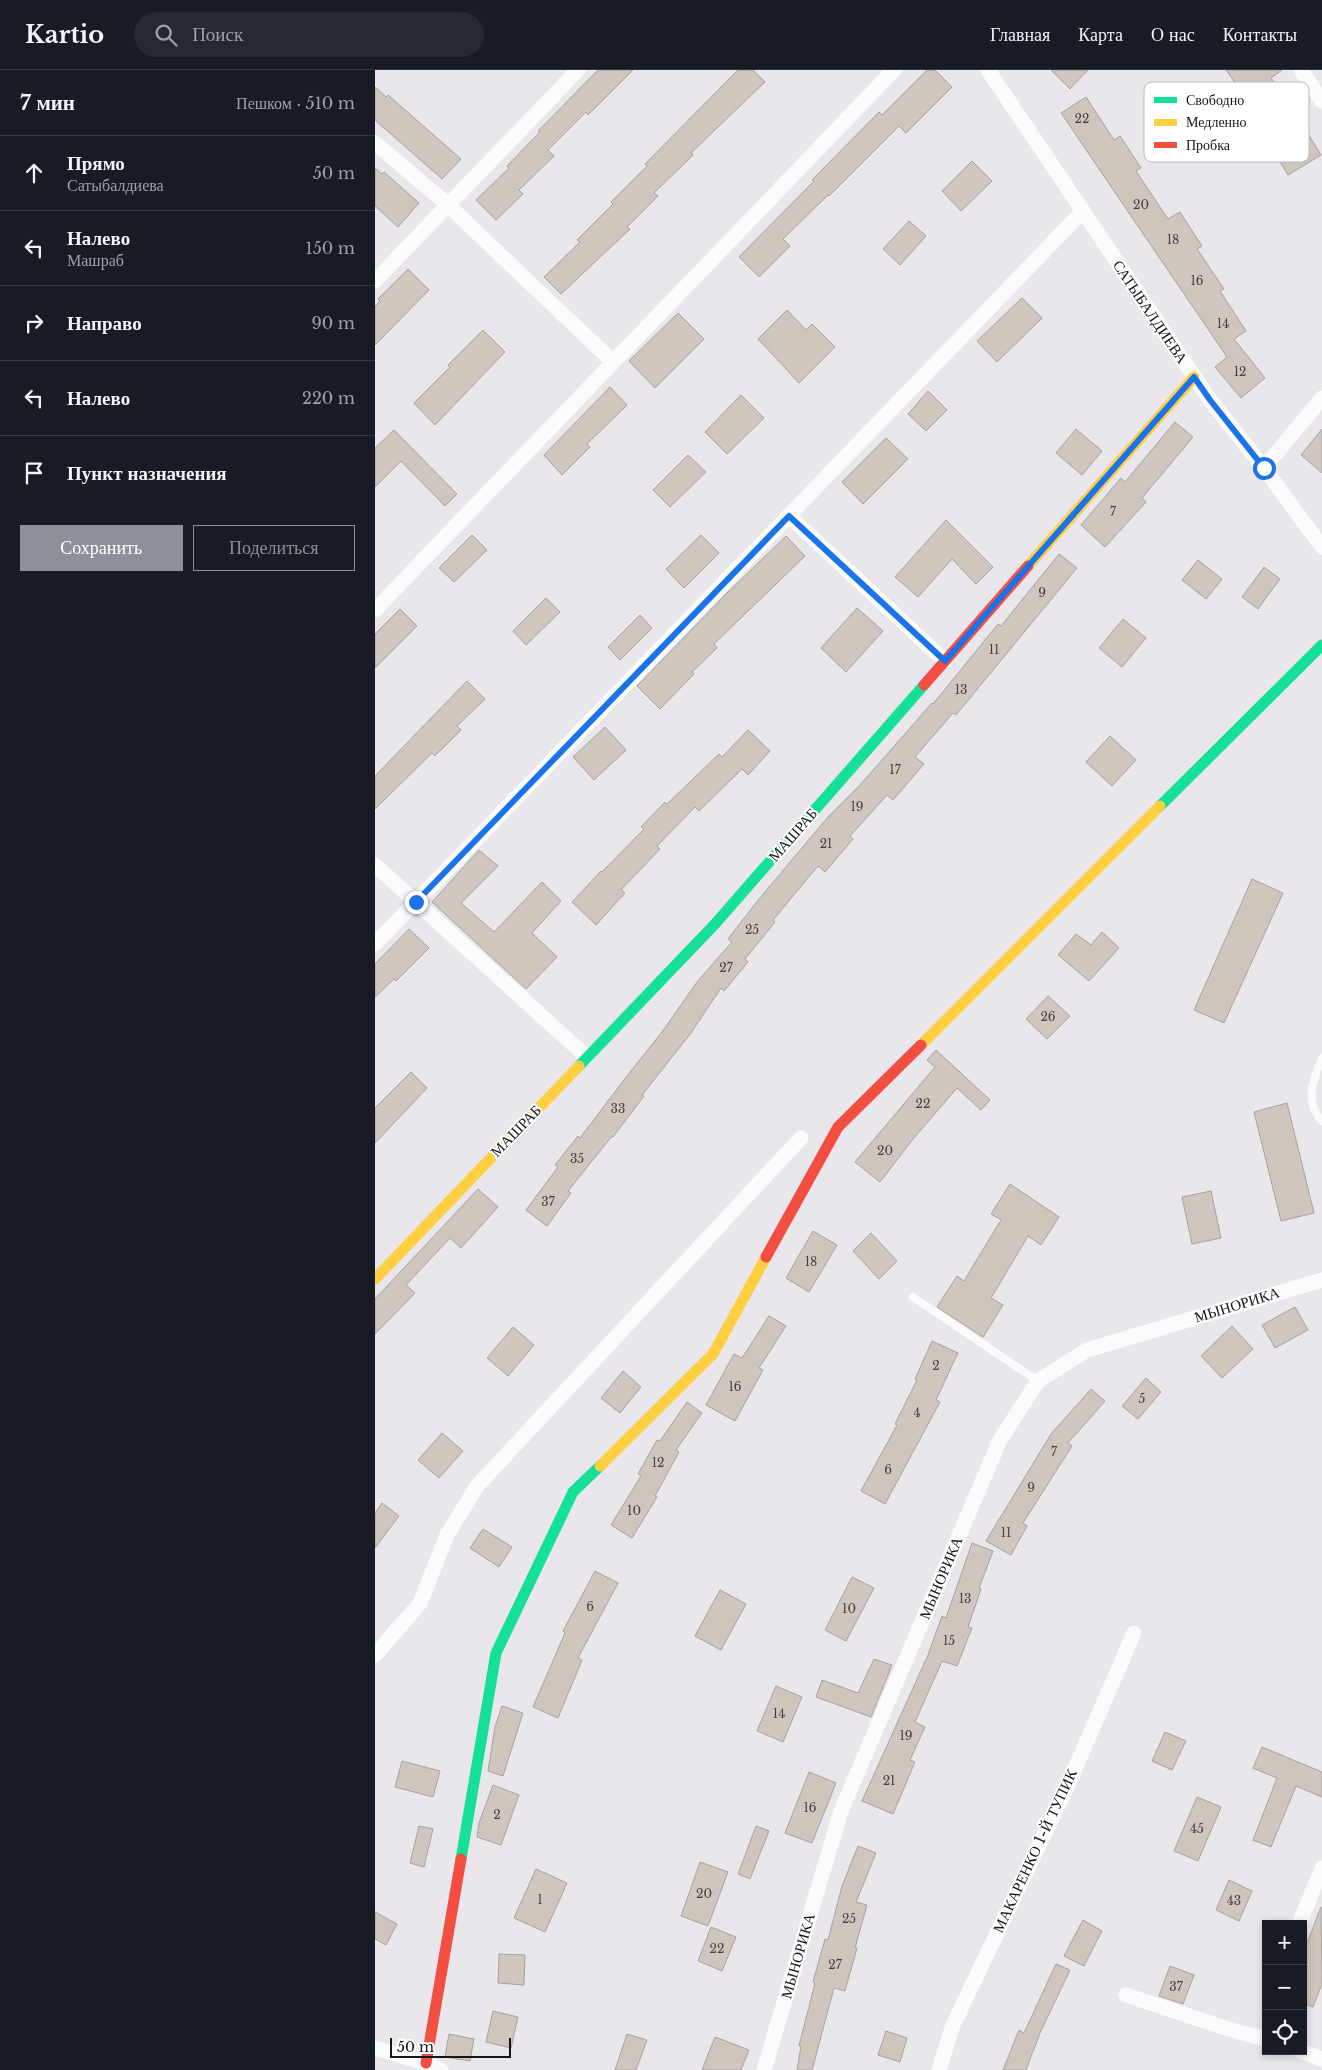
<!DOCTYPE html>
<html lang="ru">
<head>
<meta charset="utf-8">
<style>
  :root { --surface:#171b24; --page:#242831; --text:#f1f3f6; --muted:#9ea1a6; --line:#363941; --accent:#8c9099 }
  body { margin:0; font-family:"Libre Baskerville",serif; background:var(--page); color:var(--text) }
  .controls { position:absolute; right:15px; bottom:15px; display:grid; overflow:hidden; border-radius:0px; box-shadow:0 2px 8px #0003 }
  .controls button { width:45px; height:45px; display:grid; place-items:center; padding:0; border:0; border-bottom:1px solid var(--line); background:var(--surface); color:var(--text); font:25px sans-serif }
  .scale { position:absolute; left:15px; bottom:12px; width:121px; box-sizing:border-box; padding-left:5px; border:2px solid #171518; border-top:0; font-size:14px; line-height:18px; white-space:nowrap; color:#171518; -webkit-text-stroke:4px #fff; paint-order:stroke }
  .stop { position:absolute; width:15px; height:15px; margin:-11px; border:4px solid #1a73e8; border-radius:50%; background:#fff }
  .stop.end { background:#1a73e8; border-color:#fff; box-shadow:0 1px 5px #0008 }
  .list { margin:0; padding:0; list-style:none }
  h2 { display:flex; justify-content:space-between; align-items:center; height:65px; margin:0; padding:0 20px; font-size:21px }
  h2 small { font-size:16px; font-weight:400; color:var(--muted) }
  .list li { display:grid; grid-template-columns:32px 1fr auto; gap:15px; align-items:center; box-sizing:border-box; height:75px; padding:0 20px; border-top:1px solid var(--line) }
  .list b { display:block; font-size:19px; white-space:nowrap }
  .list p { margin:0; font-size:16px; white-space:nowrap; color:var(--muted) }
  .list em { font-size:16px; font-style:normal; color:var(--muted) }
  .actions { display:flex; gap:10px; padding:15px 20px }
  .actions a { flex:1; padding:11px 0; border:1px solid var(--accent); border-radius:0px; text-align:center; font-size:18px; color:var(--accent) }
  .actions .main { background:var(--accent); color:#fff }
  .icon { flex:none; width:28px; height:28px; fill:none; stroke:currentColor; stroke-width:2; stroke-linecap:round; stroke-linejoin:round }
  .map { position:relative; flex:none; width:947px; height:2000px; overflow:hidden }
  header { display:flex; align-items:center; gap:30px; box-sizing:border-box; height:70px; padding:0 25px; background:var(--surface); border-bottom:1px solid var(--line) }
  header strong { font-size:24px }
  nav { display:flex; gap:28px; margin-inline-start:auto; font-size:18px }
  .search { width:350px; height:45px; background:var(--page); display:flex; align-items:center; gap:12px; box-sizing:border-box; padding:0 18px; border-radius:28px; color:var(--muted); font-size:19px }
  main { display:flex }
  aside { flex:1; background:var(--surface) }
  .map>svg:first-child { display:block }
</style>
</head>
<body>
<header>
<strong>Kartio</strong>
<div class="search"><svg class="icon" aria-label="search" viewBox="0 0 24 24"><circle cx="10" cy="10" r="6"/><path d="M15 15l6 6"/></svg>Поиск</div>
<nav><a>Главная</a><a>Карта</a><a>О нас</a><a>Контакты</a></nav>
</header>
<main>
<aside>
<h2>7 мин<small>Пешком · 510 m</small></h2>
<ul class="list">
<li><svg class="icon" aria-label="ahead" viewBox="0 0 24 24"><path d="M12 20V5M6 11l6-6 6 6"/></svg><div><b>Прямо</b><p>Сатыбалдиева</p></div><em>50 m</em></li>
<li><svg class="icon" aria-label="left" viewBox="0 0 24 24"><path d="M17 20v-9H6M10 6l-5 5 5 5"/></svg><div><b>Налево</b><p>Машраб</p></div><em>150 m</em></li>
<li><svg class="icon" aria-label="right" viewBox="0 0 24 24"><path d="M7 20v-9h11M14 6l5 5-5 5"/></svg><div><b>Направо</b></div><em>90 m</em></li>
<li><svg class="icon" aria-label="left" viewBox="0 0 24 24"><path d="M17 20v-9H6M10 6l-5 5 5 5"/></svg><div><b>Налево</b></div><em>220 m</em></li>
<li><svg class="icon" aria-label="arrive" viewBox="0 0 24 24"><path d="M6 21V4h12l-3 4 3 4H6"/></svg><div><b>Пункт назначения</b></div></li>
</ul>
<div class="actions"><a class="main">Сохранить</a><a>Поделиться</a></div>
</aside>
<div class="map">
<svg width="947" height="2000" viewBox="0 0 947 2000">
  <rect width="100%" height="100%" fill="#eae7ec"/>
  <!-- building -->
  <g fill="#cfc6be" stroke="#a5a2a3">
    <path d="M223 0H258L213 45 211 42 173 80 179 86 144 120 148 124 121 150 101 130 134 98 132 96 165 62 163 61Z"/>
    <path d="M363 0H378L390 12 316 83 318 85 279 123 283 126 252 157 255 159 186 224 169 207 205 172 202 170 238 134 236 132 272 96 270 94Z"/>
    <path d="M552 0H560L577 17 531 63 524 56 454 126 453 125 408 169 415 176 384 207 364 187 439 111 437 110 504 42 507 45Z"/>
    <path d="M676 0H713L695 19Z"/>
    <path d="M851 0H907L896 8 923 45 922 46 946 85 913 105 891 69 869 42 877 36Z"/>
    <path d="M0 17 11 27 13 25 86 89 67 109 0 50Z"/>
    <path d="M711 27 739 70 745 66 766 98 761 101 793 149 805 142 827 176 822 179 849 219 845 221 871 261 859 269 890 308 866 328 840 297 852 287 686 43Z"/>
    <path d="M597 91 617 111 586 141 567 121Z"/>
    <path d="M0 98 7 104 9 102 44 133 23 157 0 136Z"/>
    <path d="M534 151 551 166 525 195 508 179Z"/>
    <path d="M33 199 54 220 0 275V236L5 231 3 229Z"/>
    <path d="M647 228 667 248 622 292 602 271Z"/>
    <path d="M412 240 431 260 437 254 460 277 424 313 383 269Z"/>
    <path d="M303 243 329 269 280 318 254 291Z"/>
    <path d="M108 260 130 282 60 355 39 333 75 297 73 295Z"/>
    <path d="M235 317 252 335 212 374 215 377 187 405 169 385Z"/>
    <path d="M553 321 572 340 551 361 533 344Z"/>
    <path d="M366 325 389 348 352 384 330 362Z"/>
    <path d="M800 352 818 367 767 428 771 432 730 477 706 455 746 408 750 412Z"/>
    <path d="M701 359 727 381 707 405 681 383Z"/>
    <path d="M947 359V403L926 385Z"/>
    <path d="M19 360 82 424 70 436 26 391 0 417V378Z"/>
    <path d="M511 368 533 389 488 434 467 412Z"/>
    <path d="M313 385 331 402 295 437 278 420Z"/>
    <path d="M571 450 618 497 601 514 577 489 543 527 520 507Z"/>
    <path d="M97 465 112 480 79 512 64 498Z"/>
    <path d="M326 465 344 483 309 518 291 499Z"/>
    <path d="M411 466 430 486 339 574 342 578 317 602 319 604 285 639 262 616 352 523Z"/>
    <path d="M684 484 702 498 581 645 578 643 540 687 549 694 518 730 512 725 475 766 478 769 450 802 443 796 398 850 400 852 370 889 373 892 349 921 346 918 316 963 267 1025 269 1026 238 1067 237 1066 193 1121 196 1123 172 1156 151 1140 183 1097 180 1095 203 1066 205 1068 248 1011 287 962 322 912 357 872 353 869 384 829 453 747 485 715 557 633 558 634 623 554 626 556Z"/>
    <path d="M823 490 847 509 831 529 807 510Z"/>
    <path d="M889 497 905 509 883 539 867 527Z"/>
    <path d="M171 528 185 542 151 575 138 561Z"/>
    <path d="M482 538 508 561 471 602 446 578Z"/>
    <path d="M25 539 42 556 0 598V564Z"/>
    <path d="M265 545 277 558 245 590 233 577Z"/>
    <path d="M748 549 771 568 747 597 724 578Z"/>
    <path d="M92 611 110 629 82 656 86 660 60 686 57 683 0 739V706Z"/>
    <path d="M230 657 251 680 219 710 198 687Z"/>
    <path d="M373 660 395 681 373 705 367 699 324 741 320 737 282 776 285 779 246 820 250 823 221 855 197 832 226 801 227 802 269 759 266 757 290 732 292 734 344 684 347 687Z"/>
    <path d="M735 666 761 690 737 716 711 692Z"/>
    <path d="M104 780 123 796 86 833 119 862 167 812 186 831 157 863 182 887 151 919 57 832Z"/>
    <path d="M877 809 908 823 849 953 819 940Z"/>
    <path d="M34 859 54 878 21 911 19 909 0 927V894Z"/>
    <path d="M727 862 744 878 714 911 683 885 701 864 716 875Z"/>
    <path d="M673 926 695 946 672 969 651 949Z"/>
    <path d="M561 980 615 1030 606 1040 582 1018 538 1069 505 1112 480 1092 560 997 552 990Z"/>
    <path d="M36 1002 52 1018 0 1073V1038Z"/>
    <path d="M912 1033 939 1143 906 1151 879 1042Z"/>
    <path d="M635 1114 684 1147 666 1175 653 1166 616 1228 628 1235 608 1267 562 1237 582 1206 589 1211 626 1150 616 1144Z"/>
    <path d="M103 1119 123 1137 86 1178 75 1168 31 1215 40 1223 0 1264V1229Z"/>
    <path d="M836 1121 846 1168 817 1174 807 1127Z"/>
    <path d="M438 1161 462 1175 434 1222 411 1208Z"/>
    <path d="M496 1163 522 1191 504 1209 478 1181Z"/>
    <path d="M920 1237 933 1260 900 1278 887 1255Z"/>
    <path d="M394 1246 411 1256 384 1298 388 1300 360 1351 331 1335 359 1284 367 1288Z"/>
    <path d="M857 1256 878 1279 847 1308 826 1286Z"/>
    <path d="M138 1257 159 1275 133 1306 112 1288Z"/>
    <path d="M557 1271 583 1283 561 1330 565 1332 510 1434 486 1421 522 1355 520 1354 542 1310 540 1309Z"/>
    <path d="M248 1301 266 1317 245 1343 226 1328Z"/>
    <path d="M771 1308 786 1322 763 1349 747 1336Z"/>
    <path d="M716 1319 730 1331 693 1373 697 1376 648 1453 652 1456 636 1485 611 1471 676 1364Z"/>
    <path d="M312 1332 327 1343 301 1380 304 1382 280 1426 282 1427 257 1468 236 1455 266 1406 263 1404 282 1370 285 1371Z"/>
    <path d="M67 1363 88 1381 64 1408 43 1390Z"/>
    <path d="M7 1433 24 1446 0 1478V1443Z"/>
    <path d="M108 1459 137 1477 124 1497 95 1478Z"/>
    <path d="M597 1473 618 1481 604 1518 606 1519 593 1557 597 1558 582 1596 567 1591 540 1652 550 1657 535 1690 540 1692 518 1744 487 1731 553 1585 567 1546 571 1548Z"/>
    <path d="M220 1501 243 1513 203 1588 207 1590 183 1648 158 1637 190 1563 188 1561Z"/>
    <path d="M477 1507 499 1518 471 1571 450 1560Z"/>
    <path d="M345 1520 371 1534 346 1580 320 1566Z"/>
    <path d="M499 1589 517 1595 496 1647 441 1627 447 1610 483 1623Z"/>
    <path d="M401 1616 427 1627 408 1672 382 1661Z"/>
    <path d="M127 1636 148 1643 128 1706 113 1701 120 1657Z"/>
    <path d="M790 1662 811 1671 797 1700 777 1691Z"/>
    <path d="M887 1677 947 1702V1727L921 1716 896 1777 878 1770 902 1708 878 1698Z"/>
    <path d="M27 1691 65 1701 58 1727 20 1717Z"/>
    <path d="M434 1702 461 1713 437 1773 410 1763Z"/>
    <path d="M118 1715 144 1725 126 1775 102 1767 104 1753Z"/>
    <path d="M822 1727 846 1737 823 1791 799 1781Z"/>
    <path d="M44 1756 58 1759 49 1797 35 1793Z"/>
    <path d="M381 1756 394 1761 375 1809 363 1804Z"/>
    <path d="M483 1776 501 1783 481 1832 492 1835 480 1878H482L470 1921 459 1918 437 2000H422L426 1976H424L440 1913 438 1912 450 1869 453 1870 467 1816Z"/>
    <path d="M325 1792 353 1802 333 1856 306 1846Z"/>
    <path d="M161 1799 192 1813 170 1862 139 1848Z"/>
    <path d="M854 1810 877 1821 864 1851 841 1840Z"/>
    <path d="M946 1837 947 1914 938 1937 928 1933V1883Z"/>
    <path d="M0 1842 22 1854 11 1875 0 1869Z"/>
    <path d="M708 1850 727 1861 709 1896 689 1886Z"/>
    <path d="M336 1857 361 1867 347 1901 323 1891Z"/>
    <path d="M124 1884 150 1885 149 1915 123 1913Z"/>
    <path d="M681 1894 695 1900 665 1963 651 2000H628L644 1960 649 1963Z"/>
    <path d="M795 1896 819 1905 808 1934 784 1926Z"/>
    <path d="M118 1941 143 1947 136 1978 111 1972Z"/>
    <path d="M511 1961 532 1968 525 1992 503 1985Z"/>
    <path d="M74 1964 99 1969 95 1991 70 1987Z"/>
    <path d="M252 1964 272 1970 261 2000H240Z"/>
    <path d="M340 1967 374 1980 366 2000H327Z"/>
  </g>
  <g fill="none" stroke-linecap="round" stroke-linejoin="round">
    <!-- lane -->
    <g stroke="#fcfbfc" stroke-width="8">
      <path d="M947 988C938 1010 929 1032 947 1051"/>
      <path d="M538 1227 663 1311"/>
    </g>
    <!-- street -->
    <g stroke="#fcfbfc" stroke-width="15">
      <path d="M613 0 835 330 889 398 947 477"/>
      <path d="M926 0 947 31"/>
      <path d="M0 73 73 135 238 292"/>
      <path d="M0 211 203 0"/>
      <path d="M889 398 947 328"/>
      <path d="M414 446 570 591"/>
      <path d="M0 540 519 0"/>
      <path d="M0 795 212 987"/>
      <path d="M0 874 708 141"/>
      <path d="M0 1585 45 1533 72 1465 102 1416 426 1068"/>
      <path d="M924 1854 947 1798"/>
      <path d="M751 1925 857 1960 891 1969"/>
      <path d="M0 1978 51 1993 66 2000"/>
      <path d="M925 1981 947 1989"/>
      <path d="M389 2000 466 1741 625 1370 663 1311 712 1280 947 1210"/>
      <path d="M564 2000 578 1955 692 1717 759 1563"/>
    </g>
    <!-- fast -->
    <g stroke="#16e098" stroke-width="11">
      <path d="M785 736 947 575"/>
      <path d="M204 996 340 854 549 615"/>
      <path d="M86 1789 121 1583 198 1422 225 1396"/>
    </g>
    <!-- slow -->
    <g stroke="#ffcf43" stroke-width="11">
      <path d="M653 496 819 307"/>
      <path d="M546 975 785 736"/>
      <path d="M0 1209 204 996"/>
      <path d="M225 1396 338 1284 391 1187"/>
    </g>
    <!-- jam -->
    <g stroke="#f24e42" stroke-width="11">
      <path d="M549 615 653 496"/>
      <path d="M391 1187 463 1057 546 975"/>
      <path d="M51 1993 86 1789"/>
    </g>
  </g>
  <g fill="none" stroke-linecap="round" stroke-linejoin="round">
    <!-- route -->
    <path stroke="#1a73e8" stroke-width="6" d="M41 832 414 446 570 591 819 307 835 330 889 398"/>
  </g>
  <g text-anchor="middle" stroke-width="4" stroke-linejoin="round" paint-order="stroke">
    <!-- number labels -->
    <g font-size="12" fill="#454142">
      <text x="707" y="53">22</text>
      <text x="766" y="139">20</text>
      <text x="798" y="174">18</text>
      <text x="822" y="215">16</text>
      <text x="848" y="258">14</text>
      <text x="865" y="306">12</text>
      <text x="738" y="446">7</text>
      <text x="667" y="527">9</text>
      <text x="619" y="584">11</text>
      <text x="586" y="624">13</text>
      <text x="520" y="704">17</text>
      <text x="482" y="741">19</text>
      <text x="451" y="778">21</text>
      <text x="377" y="864">25</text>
      <text x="351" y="902">27</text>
      <text x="673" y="951">26</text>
      <text x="548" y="1038">22</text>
      <text x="243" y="1043">33</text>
      <text x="510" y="1085">20</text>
      <text x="202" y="1093">35</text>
      <text x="173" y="1136">37</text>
      <text x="436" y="1196">18</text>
      <text x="561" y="1300">2</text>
      <text x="360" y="1321">16</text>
      <text x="767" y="1333">5</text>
      <text x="542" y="1347">4</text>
      <text x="679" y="1386">7</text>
      <text x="283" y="1397">12</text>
      <text x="513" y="1404">6</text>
      <text x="656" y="1422">9</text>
      <text x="259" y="1445">10</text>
      <text x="631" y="1467">11</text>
      <text x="590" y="1533">13</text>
      <text x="215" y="1541">6</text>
      <text x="474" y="1543">10</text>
      <text x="574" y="1575">15</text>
      <text x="404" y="1648">14</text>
      <text x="531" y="1670">19</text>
      <text x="514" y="1715">21</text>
      <text x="435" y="1742">16</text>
      <text x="122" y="1749">2</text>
      <text x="822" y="1763">45</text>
      <text x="329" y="1828">20</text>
      <text x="165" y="1834">1</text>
      <text x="859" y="1835">43</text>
      <text x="474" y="1853">25</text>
      <text x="342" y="1883">22</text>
      <text x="460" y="1899">27</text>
      <text x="801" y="1921">37</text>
    </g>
    <!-- street labels -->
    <g font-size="15" fill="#171518" stroke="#fff">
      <text transform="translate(775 242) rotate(56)" y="5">САТЫБАЛДИЕВА</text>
      <text transform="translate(418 765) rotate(-49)" y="5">МАШРАБ</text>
      <text transform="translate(141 1061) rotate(-46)" y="5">МАШРАБ</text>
      <text transform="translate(862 1235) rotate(-17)" y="5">МЫНОРИКА</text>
      <text transform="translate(566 1508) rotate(-67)" y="5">МЫНОРИКА</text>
      <text transform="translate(660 1781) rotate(-65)" y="5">МАКАРЕНКО 1-Й ТУПИК</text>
      <text transform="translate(423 1886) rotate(-74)" y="5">МЫНОРИКА</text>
    </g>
  </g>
  <!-- legend -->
  <rect x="769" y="12" width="165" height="80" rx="8" fill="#fff" stroke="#b9b9ba" stroke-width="1"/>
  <rect x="779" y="27" width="23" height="6" fill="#16e098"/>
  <rect x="779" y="49" width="23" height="7" fill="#ffcf43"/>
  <rect x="779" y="72" width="23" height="6" fill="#f24e42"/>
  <g font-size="14" fill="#171518">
    <text x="811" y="35">Свободно</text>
    <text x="811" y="57">Медленно</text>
    <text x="811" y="80">Пробка</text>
  </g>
</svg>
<div class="controls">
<button>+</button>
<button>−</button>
<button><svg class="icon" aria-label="locate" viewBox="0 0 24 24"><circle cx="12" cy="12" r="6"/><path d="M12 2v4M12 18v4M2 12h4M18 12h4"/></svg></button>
</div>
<div class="scale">50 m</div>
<div class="stop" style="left:889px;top:398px"></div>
<div class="stop end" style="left:41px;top:832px"></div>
</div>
</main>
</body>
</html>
